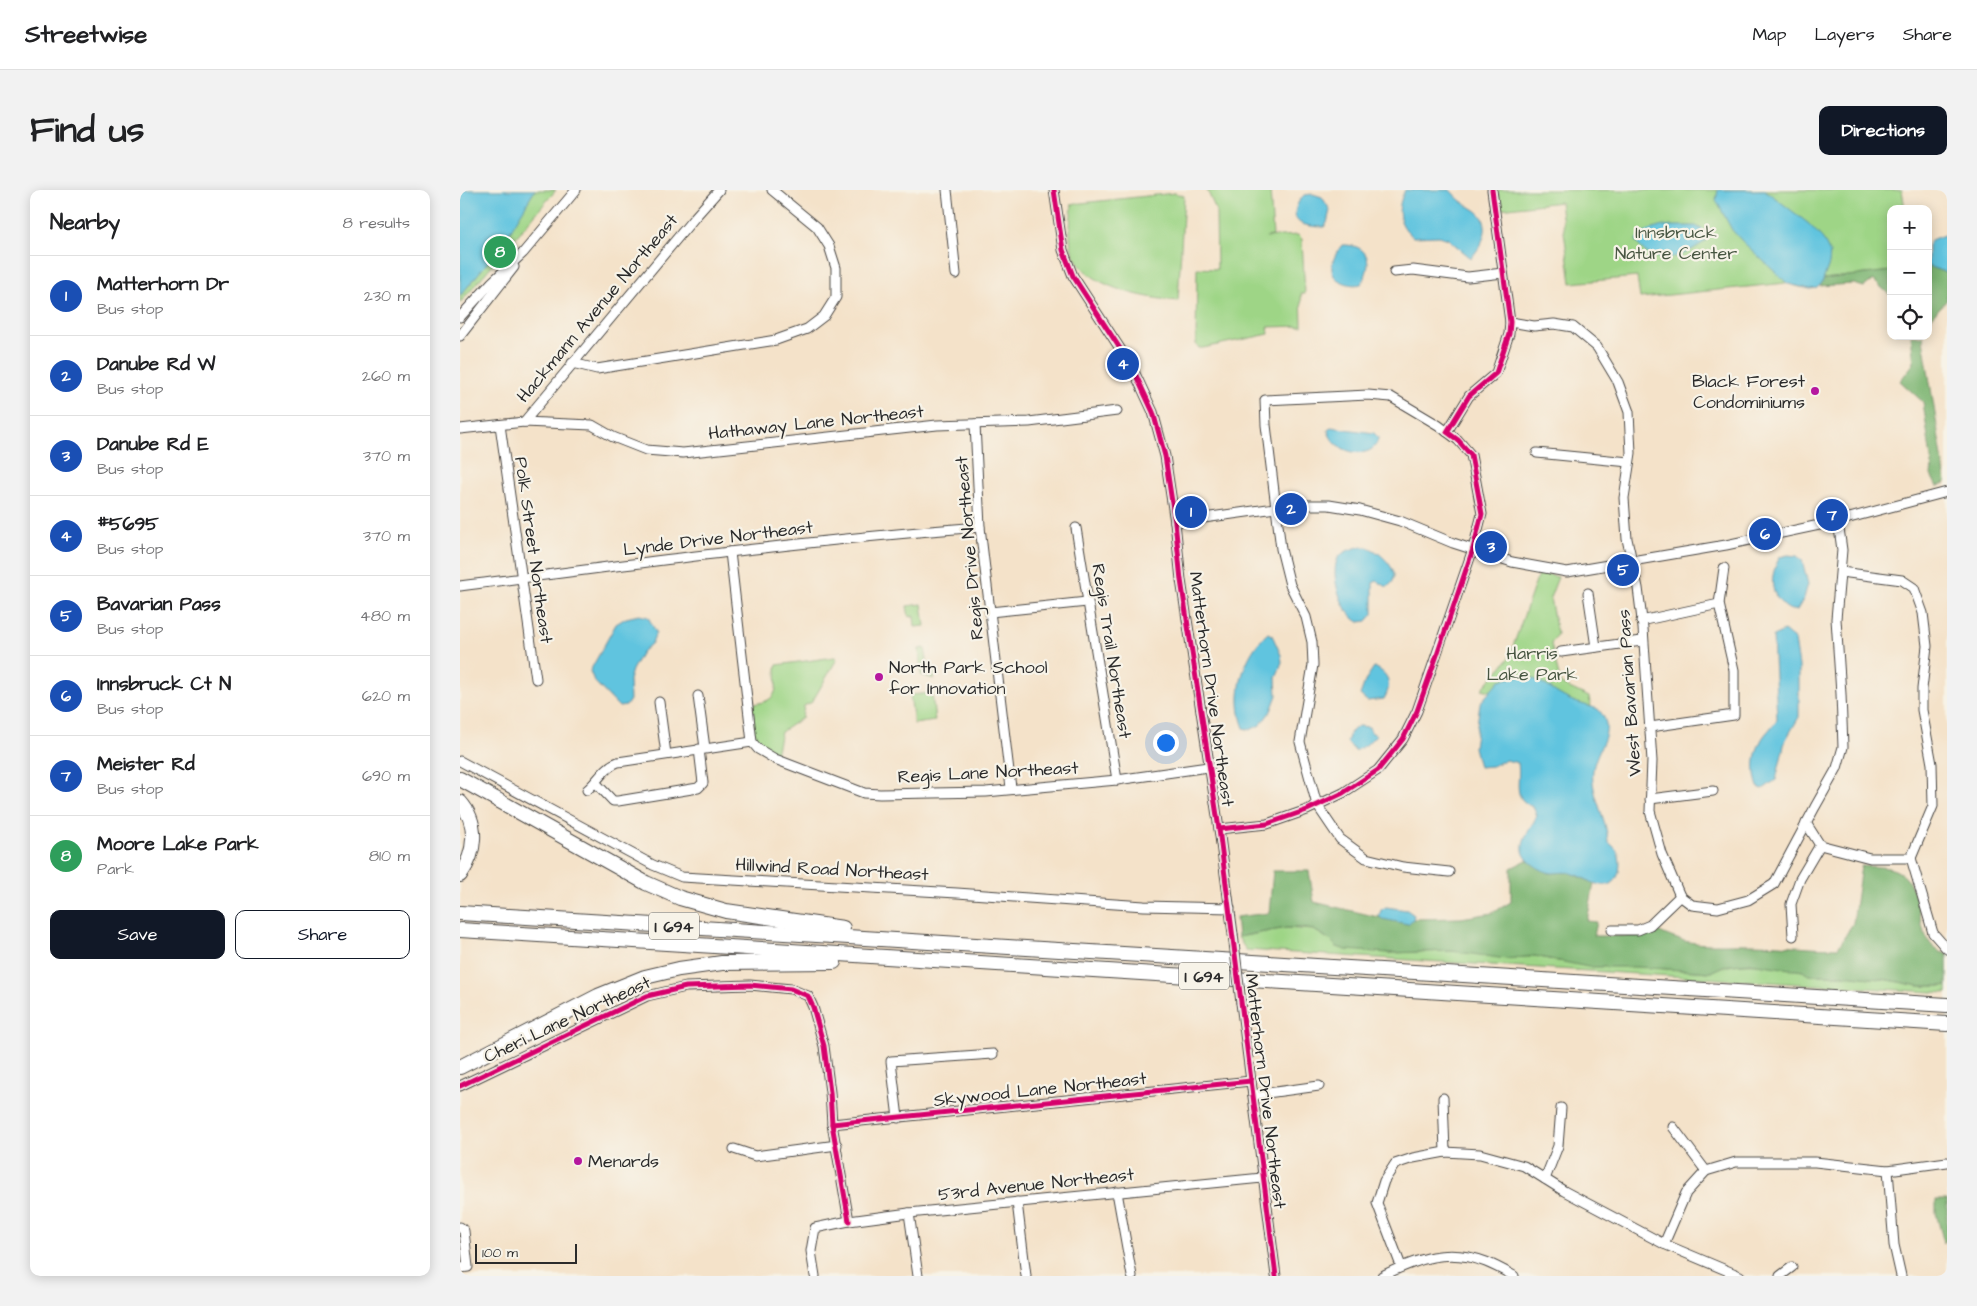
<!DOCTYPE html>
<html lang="en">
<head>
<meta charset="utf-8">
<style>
  :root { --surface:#fff; --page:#f2f2f2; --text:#202124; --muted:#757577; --line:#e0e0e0; --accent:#111827 }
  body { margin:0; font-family:"Architects Daughter",sans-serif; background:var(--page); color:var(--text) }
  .controls { position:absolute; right:15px; top:15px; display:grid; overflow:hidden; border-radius:10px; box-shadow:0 2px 12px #0003 }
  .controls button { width:45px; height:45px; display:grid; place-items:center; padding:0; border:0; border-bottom:1px solid var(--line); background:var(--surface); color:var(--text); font:25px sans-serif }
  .scale { position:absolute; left:15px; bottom:12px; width:102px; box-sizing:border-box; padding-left:5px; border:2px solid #2b2b2b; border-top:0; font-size:14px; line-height:18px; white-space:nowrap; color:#2b2b2b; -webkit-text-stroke:4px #f7f3e8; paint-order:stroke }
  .you { position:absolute; left:705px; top:552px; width:18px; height:18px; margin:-12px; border:4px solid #fff; border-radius:50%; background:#1a73e8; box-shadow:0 0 0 8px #1a73e833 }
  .badge { display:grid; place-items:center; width:32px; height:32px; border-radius:50%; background:var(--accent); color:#fff; font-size:16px; font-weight:700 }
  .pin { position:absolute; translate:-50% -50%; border:2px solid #fff; box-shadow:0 1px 5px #0006 }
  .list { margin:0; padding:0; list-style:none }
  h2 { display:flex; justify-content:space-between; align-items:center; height:65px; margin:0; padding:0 20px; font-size:21px }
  h2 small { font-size:16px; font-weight:400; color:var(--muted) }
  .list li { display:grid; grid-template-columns:32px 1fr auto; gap:15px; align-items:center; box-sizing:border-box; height:80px; padding:0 20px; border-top:1px solid var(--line) }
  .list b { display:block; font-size:19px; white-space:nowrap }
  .list p { margin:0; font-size:16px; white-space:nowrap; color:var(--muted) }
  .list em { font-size:16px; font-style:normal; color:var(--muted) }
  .actions { display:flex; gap:10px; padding:15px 20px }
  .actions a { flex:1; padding:11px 0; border:1px solid var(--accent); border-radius:10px; text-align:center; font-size:18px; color:var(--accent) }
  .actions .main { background:var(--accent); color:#fff }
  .icon { flex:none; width:28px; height:28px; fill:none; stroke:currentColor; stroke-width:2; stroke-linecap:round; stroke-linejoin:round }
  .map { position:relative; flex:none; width:1487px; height:1086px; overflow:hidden; border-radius:10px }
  header { display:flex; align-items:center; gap:30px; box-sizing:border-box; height:70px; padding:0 25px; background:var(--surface); border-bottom:1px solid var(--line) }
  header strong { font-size:24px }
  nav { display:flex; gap:28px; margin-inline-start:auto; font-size:18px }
  .intro { display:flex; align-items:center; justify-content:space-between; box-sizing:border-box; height:120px; padding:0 30px }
  h1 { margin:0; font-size:35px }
  .button { padding:12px 22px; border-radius:10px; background:var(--accent); color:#fff; font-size:18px; font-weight:700 }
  main { display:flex; gap:30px; padding:0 30px }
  aside { flex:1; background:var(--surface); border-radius:10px; box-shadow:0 2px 12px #0003 }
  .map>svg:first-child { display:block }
</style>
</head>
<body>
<header>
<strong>Streetwise</strong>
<nav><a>Map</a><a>Layers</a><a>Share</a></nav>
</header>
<div class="intro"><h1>Find us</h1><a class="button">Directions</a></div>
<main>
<aside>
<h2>Nearby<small>8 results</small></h2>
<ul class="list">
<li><span class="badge" style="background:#1a4fb4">1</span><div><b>Matterhorn Dr</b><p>Bus stop</p></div><em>230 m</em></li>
<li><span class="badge" style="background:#1a4fb4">2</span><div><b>Danube Rd W</b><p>Bus stop</p></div><em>260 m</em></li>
<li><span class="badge" style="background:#1a4fb4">3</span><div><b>Danube Rd E</b><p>Bus stop</p></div><em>370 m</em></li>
<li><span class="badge" style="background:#1a4fb4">4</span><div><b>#5695</b><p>Bus stop</p></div><em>370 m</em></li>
<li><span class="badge" style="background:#1a4fb4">5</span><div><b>Bavarian Pass</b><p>Bus stop</p></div><em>480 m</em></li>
<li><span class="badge" style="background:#1a4fb4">6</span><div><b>Innsbruck Ct N</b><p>Bus stop</p></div><em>620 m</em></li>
<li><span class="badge" style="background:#1a4fb4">7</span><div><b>Meister Rd</b><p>Bus stop</p></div><em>690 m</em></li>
<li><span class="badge" style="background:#2e9e5b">8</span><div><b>Moore Lake Park</b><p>Park</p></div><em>810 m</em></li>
</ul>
<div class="actions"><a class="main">Save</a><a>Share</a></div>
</aside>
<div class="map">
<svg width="1487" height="1086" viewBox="0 0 1487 1086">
  <rect width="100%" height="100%" fill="#f7f3e8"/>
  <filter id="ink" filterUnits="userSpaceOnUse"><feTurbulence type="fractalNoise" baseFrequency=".02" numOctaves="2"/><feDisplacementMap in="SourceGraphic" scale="10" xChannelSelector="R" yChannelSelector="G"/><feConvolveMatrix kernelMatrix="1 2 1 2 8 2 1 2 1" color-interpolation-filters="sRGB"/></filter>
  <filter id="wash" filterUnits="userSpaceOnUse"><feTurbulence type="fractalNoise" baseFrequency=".0096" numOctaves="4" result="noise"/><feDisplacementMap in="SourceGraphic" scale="20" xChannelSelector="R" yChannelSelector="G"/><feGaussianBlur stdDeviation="1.12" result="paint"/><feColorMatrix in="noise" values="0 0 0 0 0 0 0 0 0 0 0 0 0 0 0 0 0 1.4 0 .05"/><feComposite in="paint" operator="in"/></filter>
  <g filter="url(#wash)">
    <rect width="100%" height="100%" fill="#f4e2c9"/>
    <!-- green -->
    <g fill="#9ed586" stroke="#648058">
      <path d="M75 0H96L0 113V106L41 55Z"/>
      <path d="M747 0H810L813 46 806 47 838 45 842 49 845 104H841L842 136 808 137 809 144 743 158H739L736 154 737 78 757 79 756 20Z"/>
      <path d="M1037 0H1442L1445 19H1431V81L1364 89 1357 98 1340 97 1326 93 1180 108 1177 87 1111 93 1100 12 1040 19Z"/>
      <path d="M715 3 724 6 718 111C685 108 623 98 612 60 608 46 611 28 612 14Z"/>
      <path d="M1079 382 1098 387 1090 408 1097 444 1091 454 1101 494 1129 507 1133 526 1022 499 1049 468Z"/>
      <path d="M462 414 465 436 455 437 454 426 449 427 447 416Z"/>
      <path d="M465 458 468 477 476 480 474 489 461 485 459 459Z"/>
      <path d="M375 467 377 469 352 512 344 516 342 528 321 542 315 569 292 552 293 514C319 511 317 500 316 478L317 475Z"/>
      <path d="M472 503 475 531 454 534 450 505Z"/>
      <path d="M826 738 854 740 870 750 877 757 912 761 930 763 992 761 1056 768 1075 766 1097 771 1250 782C1280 768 1312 775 1343 781L1350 785H1384L1429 790 1459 796H1487V803L786 760 778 747Z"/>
    </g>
    <!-- forest -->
    <g fill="#7eb673" stroke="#54704f">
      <path d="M1468 76 1487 83V110L1473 125 1468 137Z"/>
      <path d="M1431 81V106L1413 90 1404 97 1394 94 1358 96 1364 89Z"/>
      <path d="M1451 146H1464L1463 149 1486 292 1477 297 1471 285 1472 276 1463 212 1440 191 1454 173Z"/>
      <path d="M1067 670 1089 683 1109 682 1134 693 1127 731 1137 732 1134 746H1176L1194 739C1230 759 1254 753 1292 754 1321 754 1349 758 1378 758L1393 733 1401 676C1412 677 1425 676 1435 680 1469 694 1449 756 1487 764V796H1459L1429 790 1384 785H1350L1343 781 1290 773 1263 776 1251 782 1177 777H1128L1075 766 1046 769 992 761 930 763 886 760 877 757 870 750 854 740 841 738H826L778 747 776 727 809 723 813 681H849L854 712 948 734 953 729 1001 728 1032 723 1051 712V678Z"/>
      <path d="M1476 1010H1487V1049L1484 1053 1476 1023Z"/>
    </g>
    <!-- water -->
    <g fill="#61c4df" stroke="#467885">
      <path d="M0 0H75L42 55 0 106Z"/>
      <path d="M945 0H990C994 4 997 8 1001 11 1007 16 1016 19 1021 25 1031 39 1021 57 1011 68L988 49 979 46 953 47C937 33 936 19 945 0Z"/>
      <path d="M1258 0H1305L1349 34 1363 49 1370 63 1369 74 1362 93 1357 98 1350 99 1328 94 1283 52 1272 40 1256 10Z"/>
      <path d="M853 4 862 7 870 20 867 33 864 37C857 37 848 36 842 34 829 28 837 12 844 5Z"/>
      <path d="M1203 36H1236L1246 42V51C1238 56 1229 62 1221 65 1205 71 1183 68 1176 50 1182 41 1193 39 1203 36Z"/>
      <path d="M1487 44V83L1468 76V55L1473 49Z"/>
      <path d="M882 55C909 54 914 73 901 94 893 96 887 94 880 91 865 83 874 65 882 55Z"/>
      <path d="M871 237 914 243 918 247C917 272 873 265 868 240Z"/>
      <path d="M899 357C900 357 907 357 907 357 918 360 939 379 933 391 933 392 928 397 927 397L917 391 913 393V424L907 431 899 432C882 424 869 385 878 368 883 361 892 359 899 357Z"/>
      <path d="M1328 365 1337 366 1342 370 1348 394 1344 408 1337 420C1331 421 1328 419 1323 415 1308 401 1311 383 1320 367Z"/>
      <path d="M179 425 188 427 196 442 192 453 182 462 172 480 169 490 170 510 166 516 159 517 134 491 130 481 156 434 166 428Z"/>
      <path d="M1324 441 1335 450 1339 476V527L1325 551 1316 590 1303 599 1298 597C1293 582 1293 566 1301 551 1304 544 1312 538 1317 529L1313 446Z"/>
      <path d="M808 443 812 445 821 465 822 472 816 488 817 505 811 521 800 535 790 540 784 538C772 507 782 465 808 443Z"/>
      <path d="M914 477C930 484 932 495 924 509L907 511 900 505 906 489Z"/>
      <path d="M1060 486C1081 488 1087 498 1104 507 1115 513 1126 515 1138 519 1158 541 1136 557 1133 580 1130 604 1147 628 1148 652 1152 655 1156 658 1158 663 1162 672 1160 694 1147 695 1135 697 1125 687 1114 684 1107 681 1099 683 1092 683 1082 682 1064 671 1063 660 1061 648 1073 636 1077 625L1073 617C1051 608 1061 593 1058 573L1046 570 1032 576 1019 577 1014 557 1020 513 1040 490Z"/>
      <path d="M898 536 909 537 911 542 916 545 906 555 895 561 887 552 890 543Z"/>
      <path d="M926 717 947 720 954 725 953 729 948 734 922 729 919 726 921 720Z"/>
    </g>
  </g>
  <g filter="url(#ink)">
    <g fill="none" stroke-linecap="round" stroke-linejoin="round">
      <defs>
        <g id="minor">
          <path d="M487 0 496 84"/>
          <path d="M594 0 603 60 613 86 672 177 693 222 705 266 715 332 721 390 759 639 773 744"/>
          <path d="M934 82 953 80 1008 87 1043 83"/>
          <path d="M0 127 32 92 63 63 116 0"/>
          <path d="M1050 132 1074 136 1094 134 1113 137 1137 157 1158 192 1169 222 1171 263 1164 308 1167 349 1178 398 1183 438 1192 571 1190 621 1202 664 1220 706 1232 715 1258 718 1288 710 1314 694 1355 617 1377 578 1383 557 1381 504 1376 429 1382 360 1378 331"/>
          <path d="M0 146 54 77"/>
          <path d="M112 173 137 179 316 150 347 139 364 126 376 107V78L369 56 357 37 312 0"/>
          <path d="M64 232 235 27 259 0"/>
          <path d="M515 234 520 337 551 598"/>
          <path d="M40 235 76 489"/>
          <path d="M0 239 64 232 132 235 153 247 186 260 223 263 477 235 569 232 657 221"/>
          <path d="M987 242 1009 206 1036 183 1049 144 1050 132 1032 0"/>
          <path d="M1077 263 1169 272"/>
          <path d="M715 332 837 315H869L900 320 940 331 993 353 1052 372 1107 382 1266 355 1378 331 1487 302"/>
          <path d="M616 338 657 590"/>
          <path d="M270 362 292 552 298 559 315 569 404 603 420 604 526 602 657 590 748 577"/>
          <path d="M1381 382 1442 390 1454 398 1463 423 1467 456 1462 499V520L1472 574 1473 616 1451 668"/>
          <path d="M0 396C173 374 346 350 520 337"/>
          <path d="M1128 403 1136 457"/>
          <path d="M530 422 627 412"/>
          <path d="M1181 431 1259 414"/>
          <path d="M1101 462 1182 451"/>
          <path d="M238 506 245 558"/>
          <path d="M199 512 206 564"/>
          <path d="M1190 537 1274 525V480L1259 414 1264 378"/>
          <path d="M0 571 193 675 222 687 497 703 684 716 770 718"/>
          <path d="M136 593 153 611H158L238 598 243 593 239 559"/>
          <path d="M127 600C138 591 145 576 158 572L292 552"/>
          <path d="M1190 609 1253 601"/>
          <path d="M1346 633 1360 655 1410 668H1451"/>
          <path d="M759 639 807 634 847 620 883 603 918 580 943 549 957 521 1013 359 1022 324 1011 265 998 250 978 235 931 207 908 205 805 210 806 235 821 359 830 395 846 427 852 452 853 475 840 552 857 615 880 649 906 668 943 677 989 682"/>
          <path d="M1451 668 1473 743 1487 759"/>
          <path d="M1152 740H1178L1190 735 1220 706"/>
          <path d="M1333 746 1331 714 1340 689 1360 655"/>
          <path d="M781 813 816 1086"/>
          <path d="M0 896 187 806 226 797 290 795 331 799 348 806 353 817 364 856 370 902 372 934 389 1031"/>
          <path d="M793 905 859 896"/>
          <path d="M983 908 985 962"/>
          <path d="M438 928 431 871 533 864"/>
          <path d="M372 934 791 891"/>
          <path d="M1213 937 1246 981"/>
          <path d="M274 959 295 966 377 955"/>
          <path d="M1428 980 1434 1055 1441 1086"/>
          <path d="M1085 989 1098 956 1101 918"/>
          <path d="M657 1002 672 1086"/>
          <path d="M557 1012 566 1086"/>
          <path d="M449 1023 458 1086"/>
          <path d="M0 1037 4 1041 8 1077 0 1078"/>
          <path d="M1204 1054 1226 1003 1246 981 1276 972H1355L1428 980 1487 972"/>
          <path d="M941 1076 917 1013 924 991 935 974 953 968 985 962 1020 964 1064 976 1104 1001 1204 1054 1280 1086"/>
          <path d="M355 1086 351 1061 355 1038 389 1031 449 1023 802 988"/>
          <path d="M922 1086C957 1069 987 1057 1026 1072 1036 1076 1045 1081 1054 1086"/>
          <path d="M1320 1086 1332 1077"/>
        </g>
        <g id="highway">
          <path d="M0 589 186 693 220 708 266 721 383 738"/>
          <path d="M0 612C19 633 16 663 0 685"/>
          <path d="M0 723 1487 815"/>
          <path d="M0 740 1487 834"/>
          <path d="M0 877 138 806 185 787 219 779 262 773 374 772"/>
        </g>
      </defs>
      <!-- minor casing -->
      <use href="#minor" stroke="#494643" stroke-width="11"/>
      <!-- highway casing -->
      <use href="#highway" stroke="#494643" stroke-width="16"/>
      <!-- minor -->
      <use href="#minor" stroke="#fff" stroke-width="9"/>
      <!-- highway -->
      <use href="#highway" stroke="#fff" stroke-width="14"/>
      <defs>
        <path id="minor-bridge" d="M773 744 781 813"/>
      </defs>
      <!-- minor-bridge casing -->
      <use href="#minor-bridge" stroke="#494643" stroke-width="11" stroke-linecap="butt"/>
      <!-- minor-bridge -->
      <use href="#minor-bridge" stroke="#fff" stroke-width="9"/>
      <defs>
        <g id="cycleway">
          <path d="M594 0 603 60 613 86 672 177 693 222 705 266 715 332 721 390 759 639 816 1086"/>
          <path d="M759 639 807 634 847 620 883 603 918 580 943 549 957 521 976 468 1013 359 1022 324 1011 265 998 250 987 242 1009 206 1036 183 1049 144 1050 132 1032 0"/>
          <path d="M0 896 187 806 226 797 290 795 331 799 348 806 353 817 364 856 370 902 372 934 389 1031"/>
          <path d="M372 934 791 891"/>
        </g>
      </defs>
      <!-- cycleway casing -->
      <use href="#cycleway" stroke="#f7f3e8" stroke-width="8"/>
      <!-- cycleway -->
      <use href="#cycleway" stroke="#d6006c" stroke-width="5"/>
    </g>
  </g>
  <!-- markers -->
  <g fill="#b5179e" stroke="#f7f3e8" stroke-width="2">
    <circle cx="1355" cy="201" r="5"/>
    <circle cx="419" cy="487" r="5"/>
    <circle cx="118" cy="971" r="5"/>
  </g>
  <g text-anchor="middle" stroke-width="4.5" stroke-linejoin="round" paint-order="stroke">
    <!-- shield labels -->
    <g fill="#f7f3e8" stroke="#686764" stroke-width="1">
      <rect x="189" y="722.5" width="50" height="27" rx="4"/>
      <rect x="719" y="772.5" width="50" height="27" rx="4"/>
    </g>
    <g font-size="16" font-weight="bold" fill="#2b2b2b">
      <text x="214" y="742">I 694</text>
      <text x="744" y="792">I 694</text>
    </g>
    <!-- park labels -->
    <g font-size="18" fill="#485642" stroke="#f7f3e8">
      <text x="1216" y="48">Innsbruck<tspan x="1216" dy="21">Nature Center</tspan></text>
      <text x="1072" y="469">Harris<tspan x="1072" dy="21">Lake Park</tspan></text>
    </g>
    <!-- street labels -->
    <g font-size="18" fill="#2b2b2b" stroke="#f7f3e8">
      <text transform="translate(137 118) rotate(-50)" y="6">Hackmann Avenue Northeast</text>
      <text transform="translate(356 232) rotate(-6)" y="6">Hathaway Lane Northeast</text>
      <text transform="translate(258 348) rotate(-7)" y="6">Lynde Drive Northeast</text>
      <text transform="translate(509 358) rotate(-95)" y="6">Regis Drive Northeast</text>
      <text transform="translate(74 360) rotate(82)" y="6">Polk Street Northeast</text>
      <text transform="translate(652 461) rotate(81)" y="6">Regis Trail Northeast</text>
      <text transform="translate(752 499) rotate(82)" y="6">Matterhorn Drive Northeast</text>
      <text transform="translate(1169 503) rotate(-94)" y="6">West Bavarian Pass</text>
      <text transform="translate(528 582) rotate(-3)" y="6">Regis Lane Northeast</text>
      <text transform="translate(372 679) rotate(3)" y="6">Hillwind Road Northeast</text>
      <text transform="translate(107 829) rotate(-25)" y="6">Cheri Lane Northeast</text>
      <text transform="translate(580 899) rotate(-6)" y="6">Skywood Lane Northeast</text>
      <text transform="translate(806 901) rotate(83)" y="6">Matterhorn Drive Northeast</text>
      <text transform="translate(576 994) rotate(-6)" y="6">53rd Avenue Northeast</text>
    </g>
    <!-- poi labels -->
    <g font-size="18" fill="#2b2b2b" stroke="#f7f3e8" text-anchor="start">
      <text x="1345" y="197" text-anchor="end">Black Forest<tspan x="1345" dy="21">Condominiums</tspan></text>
      <text x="429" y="483">North Park School<tspan x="429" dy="21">for Innovation</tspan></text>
      <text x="128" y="977">Menards</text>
    </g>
  </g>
</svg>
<div class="controls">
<button>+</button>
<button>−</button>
<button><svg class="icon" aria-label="locate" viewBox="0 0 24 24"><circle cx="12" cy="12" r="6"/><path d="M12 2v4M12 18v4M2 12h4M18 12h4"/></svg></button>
</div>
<div class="scale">100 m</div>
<div class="you"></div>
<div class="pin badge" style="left:731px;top:322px;background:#1a4fb4">1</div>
<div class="pin badge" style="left:831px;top:319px;background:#1a4fb4">2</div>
<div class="pin badge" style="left:1031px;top:357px;background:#1a4fb4">3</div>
<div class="pin badge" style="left:663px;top:174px;background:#1a4fb4">4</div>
<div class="pin badge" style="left:1163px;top:380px;background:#1a4fb4">5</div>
<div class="pin badge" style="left:1305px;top:344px;background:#1a4fb4">6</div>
<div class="pin badge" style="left:1372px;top:325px;background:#1a4fb4">7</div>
<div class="pin badge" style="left:40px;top:62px;background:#2e9e5b">8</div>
</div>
</main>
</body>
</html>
